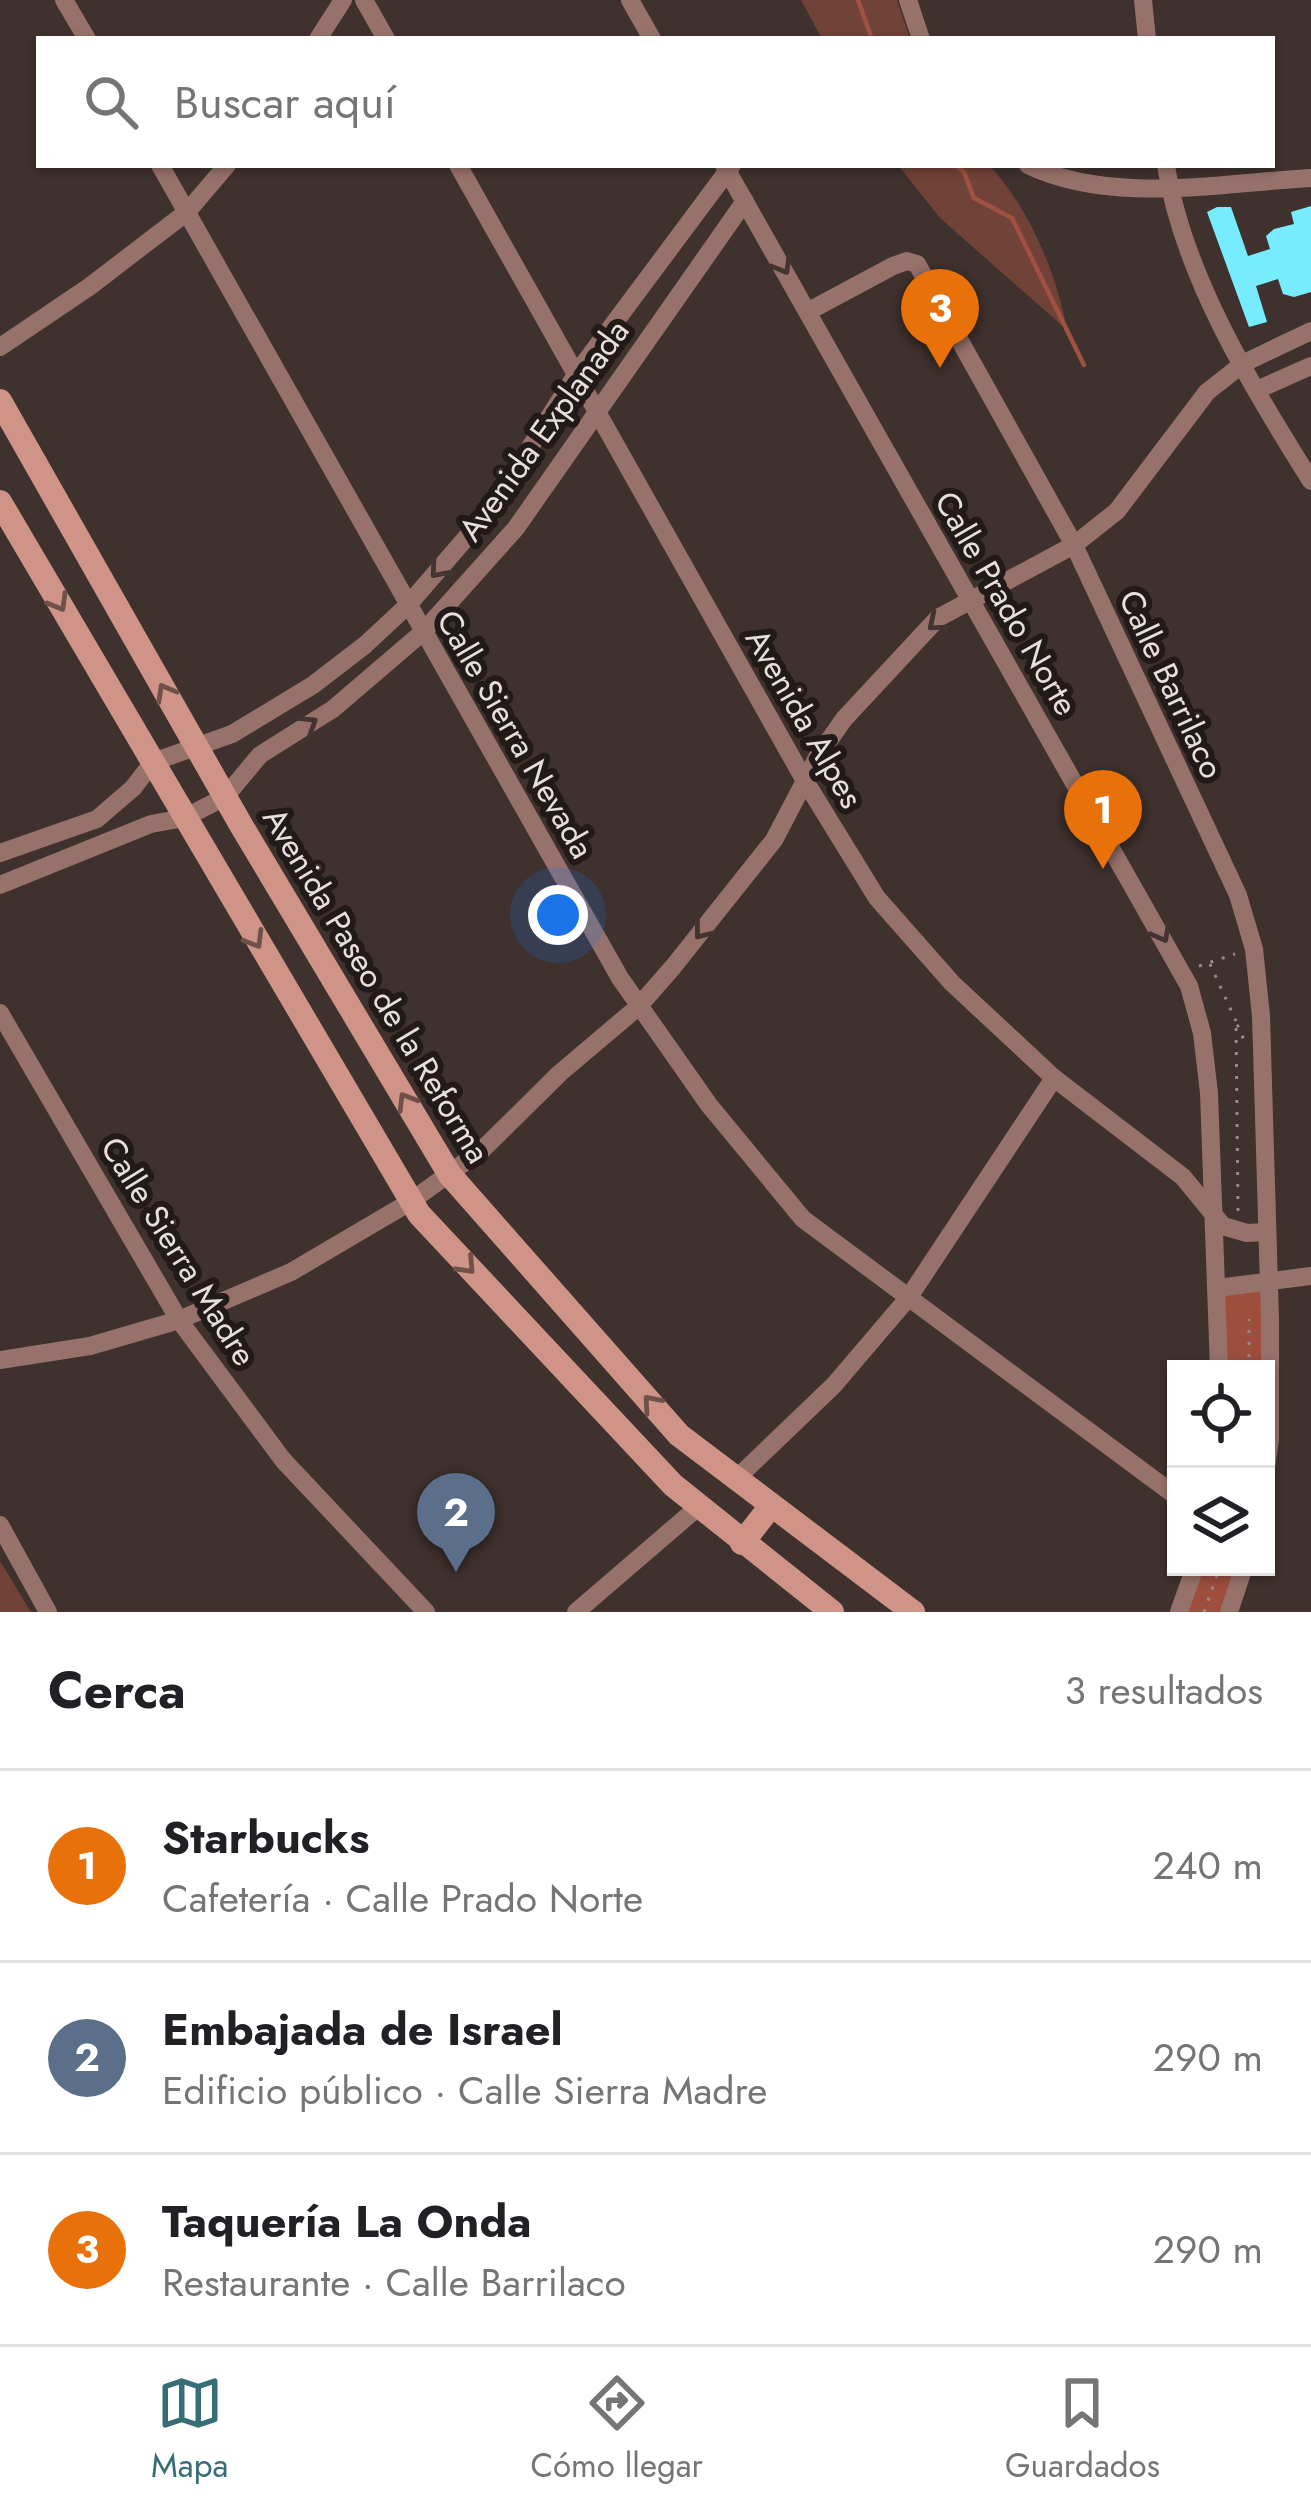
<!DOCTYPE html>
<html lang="es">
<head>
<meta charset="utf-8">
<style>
  :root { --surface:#fff; --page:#f6f6f6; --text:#202124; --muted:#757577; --line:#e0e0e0; --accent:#376d77 }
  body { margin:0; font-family:Jost,sans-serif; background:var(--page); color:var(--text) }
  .controls { position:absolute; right:36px; bottom:36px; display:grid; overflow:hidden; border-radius:0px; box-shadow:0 3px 9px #0004 }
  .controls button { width:108px; height:108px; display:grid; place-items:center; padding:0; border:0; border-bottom:3px solid var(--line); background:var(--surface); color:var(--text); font:60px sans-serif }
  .you { position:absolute; left:558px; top:915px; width:42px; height:42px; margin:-30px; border:9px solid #fff; border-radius:50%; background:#1a73e8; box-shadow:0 0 0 18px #1a73e833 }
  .badge { display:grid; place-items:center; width:78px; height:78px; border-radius:50%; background:var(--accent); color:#fff; font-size:39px; font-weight:700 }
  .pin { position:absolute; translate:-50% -99px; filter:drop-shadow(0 3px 6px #0008) }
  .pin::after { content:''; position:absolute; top:63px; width:42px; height:36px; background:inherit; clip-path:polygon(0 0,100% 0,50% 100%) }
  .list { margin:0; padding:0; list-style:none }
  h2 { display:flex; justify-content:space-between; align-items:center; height:156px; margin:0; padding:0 48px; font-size:51px }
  h2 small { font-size:39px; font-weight:400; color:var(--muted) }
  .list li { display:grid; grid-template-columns:78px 1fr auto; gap:36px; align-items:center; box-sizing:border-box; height:192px; padding:0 48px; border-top:3px solid var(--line) }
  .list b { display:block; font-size:45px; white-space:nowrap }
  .list p { margin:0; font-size:39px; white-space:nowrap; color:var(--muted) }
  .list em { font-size:39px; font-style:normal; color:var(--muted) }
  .icon { flex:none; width:66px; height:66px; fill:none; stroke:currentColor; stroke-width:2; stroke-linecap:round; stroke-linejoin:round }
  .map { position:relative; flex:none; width:1311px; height:1612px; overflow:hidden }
  .search { position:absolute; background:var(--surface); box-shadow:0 3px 9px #0004; left:36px; right:36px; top:36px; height:132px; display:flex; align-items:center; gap:30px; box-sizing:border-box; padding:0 42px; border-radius:0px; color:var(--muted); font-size:45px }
  .sheet { height:732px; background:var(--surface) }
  nav { display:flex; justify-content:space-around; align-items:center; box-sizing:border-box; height:168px; border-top:3px solid var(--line); background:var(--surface); font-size:33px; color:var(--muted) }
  nav a { display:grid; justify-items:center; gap:6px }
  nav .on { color:var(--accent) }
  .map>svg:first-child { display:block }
</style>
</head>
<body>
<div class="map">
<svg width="1311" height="1612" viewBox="0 0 1311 1612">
  <rect width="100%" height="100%" fill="#3f312d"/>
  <!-- green -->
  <g fill="#714237">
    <path d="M801 0H897L910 39H822Z"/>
    <path d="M898 165H989C1030 209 1056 272 1067 330L940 218Z"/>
    <path d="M0 1561 31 1612H0Z"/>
  </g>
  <!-- forest -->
  <g fill="#9d4e3d">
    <path d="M1268 1284 1266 1369H1218L1217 1288Z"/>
    <path d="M1195 1567H1244L1229 1612H1179Z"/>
  </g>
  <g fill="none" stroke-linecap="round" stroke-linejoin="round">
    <!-- stream -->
    <g stroke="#a05140" stroke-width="4.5">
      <path d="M858 0 872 39"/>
      <path d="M955 165 964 172 974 198 1012 218 1084 365"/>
    </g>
  </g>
  <!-- building -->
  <path fill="#77ecff" d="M1311 206V292L1294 297 1283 294 1278 279 1256 286 1267 322 1249 327 1207 212 1217 207H1231L1248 256 1270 249 1266 236 1274 229 1294 224 1291 212Z"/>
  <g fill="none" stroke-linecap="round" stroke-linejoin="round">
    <!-- path -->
    <g stroke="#978b88" stroke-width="3" stroke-dasharray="3 9" stroke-linecap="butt">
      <path d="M1210 964 1236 1021"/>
      <path d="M1199 966 1235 954"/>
      <path d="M1238 1211 1236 1022 1244 1040"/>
      <path d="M1249 1369V1319"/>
      <path d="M1204 1612 1220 1567"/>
    </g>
    <!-- minor -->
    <g stroke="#97726a" stroke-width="18">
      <path d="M64 0 87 39"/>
      <path d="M364 0 386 39"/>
      <path d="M630 0 652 39"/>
      <path d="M908 0 921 39"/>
      <path d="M1143 0 1147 39"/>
      <path d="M318 39 343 0"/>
      <path d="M160 165 620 978 709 1105 803 1219 1176 1496"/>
      <path d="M458 165 805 781 877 898 952 983 1054 1078 1183 1177 1223 1226 1247 1233 1266 1232"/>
      <path d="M724 165 1189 986 1202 1033 1209 1093 1219 1369"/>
      <path d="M1028 165C1112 205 1220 183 1311 178"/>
      <path d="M1166 165C1182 273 1253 389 1311 481"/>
      <path d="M809 311 893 266 907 261 917 264 1074 545 1238 895 1254 949 1261 1016 1270 1319V1439L1266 1468"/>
      <path d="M0 347 89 287 187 212 227 165"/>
      <path d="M1257 390 1311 366"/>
      <path d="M0 853 97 819 133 788 153 762 232 734 313 685 365 645 408 605 491 509 577 373 732 165"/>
      <path d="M0 885 151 824 184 818 225 797 260 755 333 709 423 632 516 528 745 201"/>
      <path d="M0 1013 179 1320 283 1460 426 1612"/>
      <path d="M1217 1288 1311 1276"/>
      <path d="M0 1360 90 1346 179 1320 291 1272 410 1202 483 1149 560 1073 638 1007 673 967 774 840 818 756 844 719 938 618 1074 545 1117 511 1207 392 1244 363 1311 331"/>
      <path d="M736 1479 834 1385 909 1297 1054 1078"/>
      <path d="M0 1525 48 1612"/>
      <path d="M576 1612 697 1508"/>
      <path d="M1179 1612 1195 1567"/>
      <path d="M1229 1612 1244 1567"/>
    </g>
    <!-- secondary -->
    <g stroke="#cf9487" stroke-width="24">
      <path d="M0 401 241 825 450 1175 679 1435 913 1612"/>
      <path d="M0 502 419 1214 673 1485 832 1612"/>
      <path d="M742 1543 771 1506"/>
    </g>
  </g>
  <!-- one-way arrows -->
  <defs><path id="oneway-chevron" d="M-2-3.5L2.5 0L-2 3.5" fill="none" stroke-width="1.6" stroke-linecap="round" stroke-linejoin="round" transform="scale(3)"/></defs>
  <g stroke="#443431">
    <use href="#oneway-chevron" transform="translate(783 266) rotate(60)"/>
    <use href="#oneway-chevron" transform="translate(438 570) rotate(131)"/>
    <use href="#oneway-chevron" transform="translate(936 623) rotate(140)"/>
    <use href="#oneway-chevron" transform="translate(309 724) rotate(-32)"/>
    <use href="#oneway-chevron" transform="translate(702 931) rotate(128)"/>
    <use href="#oneway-chevron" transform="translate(1162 934) rotate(62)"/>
  </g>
  <g stroke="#6f514a">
    <use href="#oneway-chevron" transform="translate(59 603) rotate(60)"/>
    <use href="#oneway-chevron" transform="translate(165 692) rotate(-119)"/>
    <use href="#oneway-chevron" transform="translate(255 940) rotate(59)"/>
    <use href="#oneway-chevron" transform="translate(406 1101) rotate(-121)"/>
    <use href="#oneway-chevron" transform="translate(467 1266) rotate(47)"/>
    <use href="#oneway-chevron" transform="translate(651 1403) rotate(-131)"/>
  </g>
  <g text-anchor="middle" stroke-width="12" stroke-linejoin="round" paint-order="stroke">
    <!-- street labels -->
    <g font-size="33" fill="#e8dedc" stroke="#211a19">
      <text transform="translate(543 430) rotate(-54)" y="12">Avenida Explanada</text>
      <text transform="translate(1007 603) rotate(60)" y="12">Calle Prado Norte</text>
      <text transform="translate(1172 684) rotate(65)" y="12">Calle Barrilaco</text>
      <text transform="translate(805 718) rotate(60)" y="12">Avenida Alpes</text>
      <text transform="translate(516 734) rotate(60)" y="12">Calle Sierra Nevada</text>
      <text transform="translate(377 985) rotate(59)" y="12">Avenida Paseo de la Reforma</text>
      <text transform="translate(179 1251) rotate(58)" y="12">Calle Sierra Madre</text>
    </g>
  </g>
</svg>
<div class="controls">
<button><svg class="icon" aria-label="locate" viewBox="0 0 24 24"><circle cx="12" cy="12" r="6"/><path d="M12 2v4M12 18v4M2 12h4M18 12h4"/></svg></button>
<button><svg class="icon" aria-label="layers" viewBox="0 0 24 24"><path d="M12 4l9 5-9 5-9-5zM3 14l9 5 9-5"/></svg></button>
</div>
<div class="you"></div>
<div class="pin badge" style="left:1103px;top:869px;background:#e8710a">1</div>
<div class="pin badge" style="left:456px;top:1572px;background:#5c6f8a">2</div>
<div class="pin badge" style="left:940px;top:368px;background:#e8710a">3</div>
<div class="search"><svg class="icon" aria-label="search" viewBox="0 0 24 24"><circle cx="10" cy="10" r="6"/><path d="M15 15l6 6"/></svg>Buscar aquí</div>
</div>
<section class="sheet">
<h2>Cerca<small>3 resultados</small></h2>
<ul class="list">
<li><span class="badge" style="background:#e8710a">1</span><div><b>Starbucks</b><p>Cafetería · Calle Prado Norte</p></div><em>240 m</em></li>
<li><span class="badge" style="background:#5c6f8a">2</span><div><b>Embajada de Israel</b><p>Edificio público · Calle Sierra Madre</p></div><em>290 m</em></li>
<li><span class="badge" style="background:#e8710a">3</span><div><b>Taquería La Onda</b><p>Restaurante · Calle Barrilaco</p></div><em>290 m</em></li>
</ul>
</section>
<nav>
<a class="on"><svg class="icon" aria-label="map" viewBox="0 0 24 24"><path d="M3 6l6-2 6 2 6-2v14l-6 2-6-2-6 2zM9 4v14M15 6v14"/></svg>Mapa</a>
<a><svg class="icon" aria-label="directions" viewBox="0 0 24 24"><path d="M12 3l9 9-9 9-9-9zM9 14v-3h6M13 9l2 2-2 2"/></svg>Cómo llegar</a>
<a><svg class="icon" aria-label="saved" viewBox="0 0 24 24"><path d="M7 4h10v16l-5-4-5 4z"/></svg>Guardados</a>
</nav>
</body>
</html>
